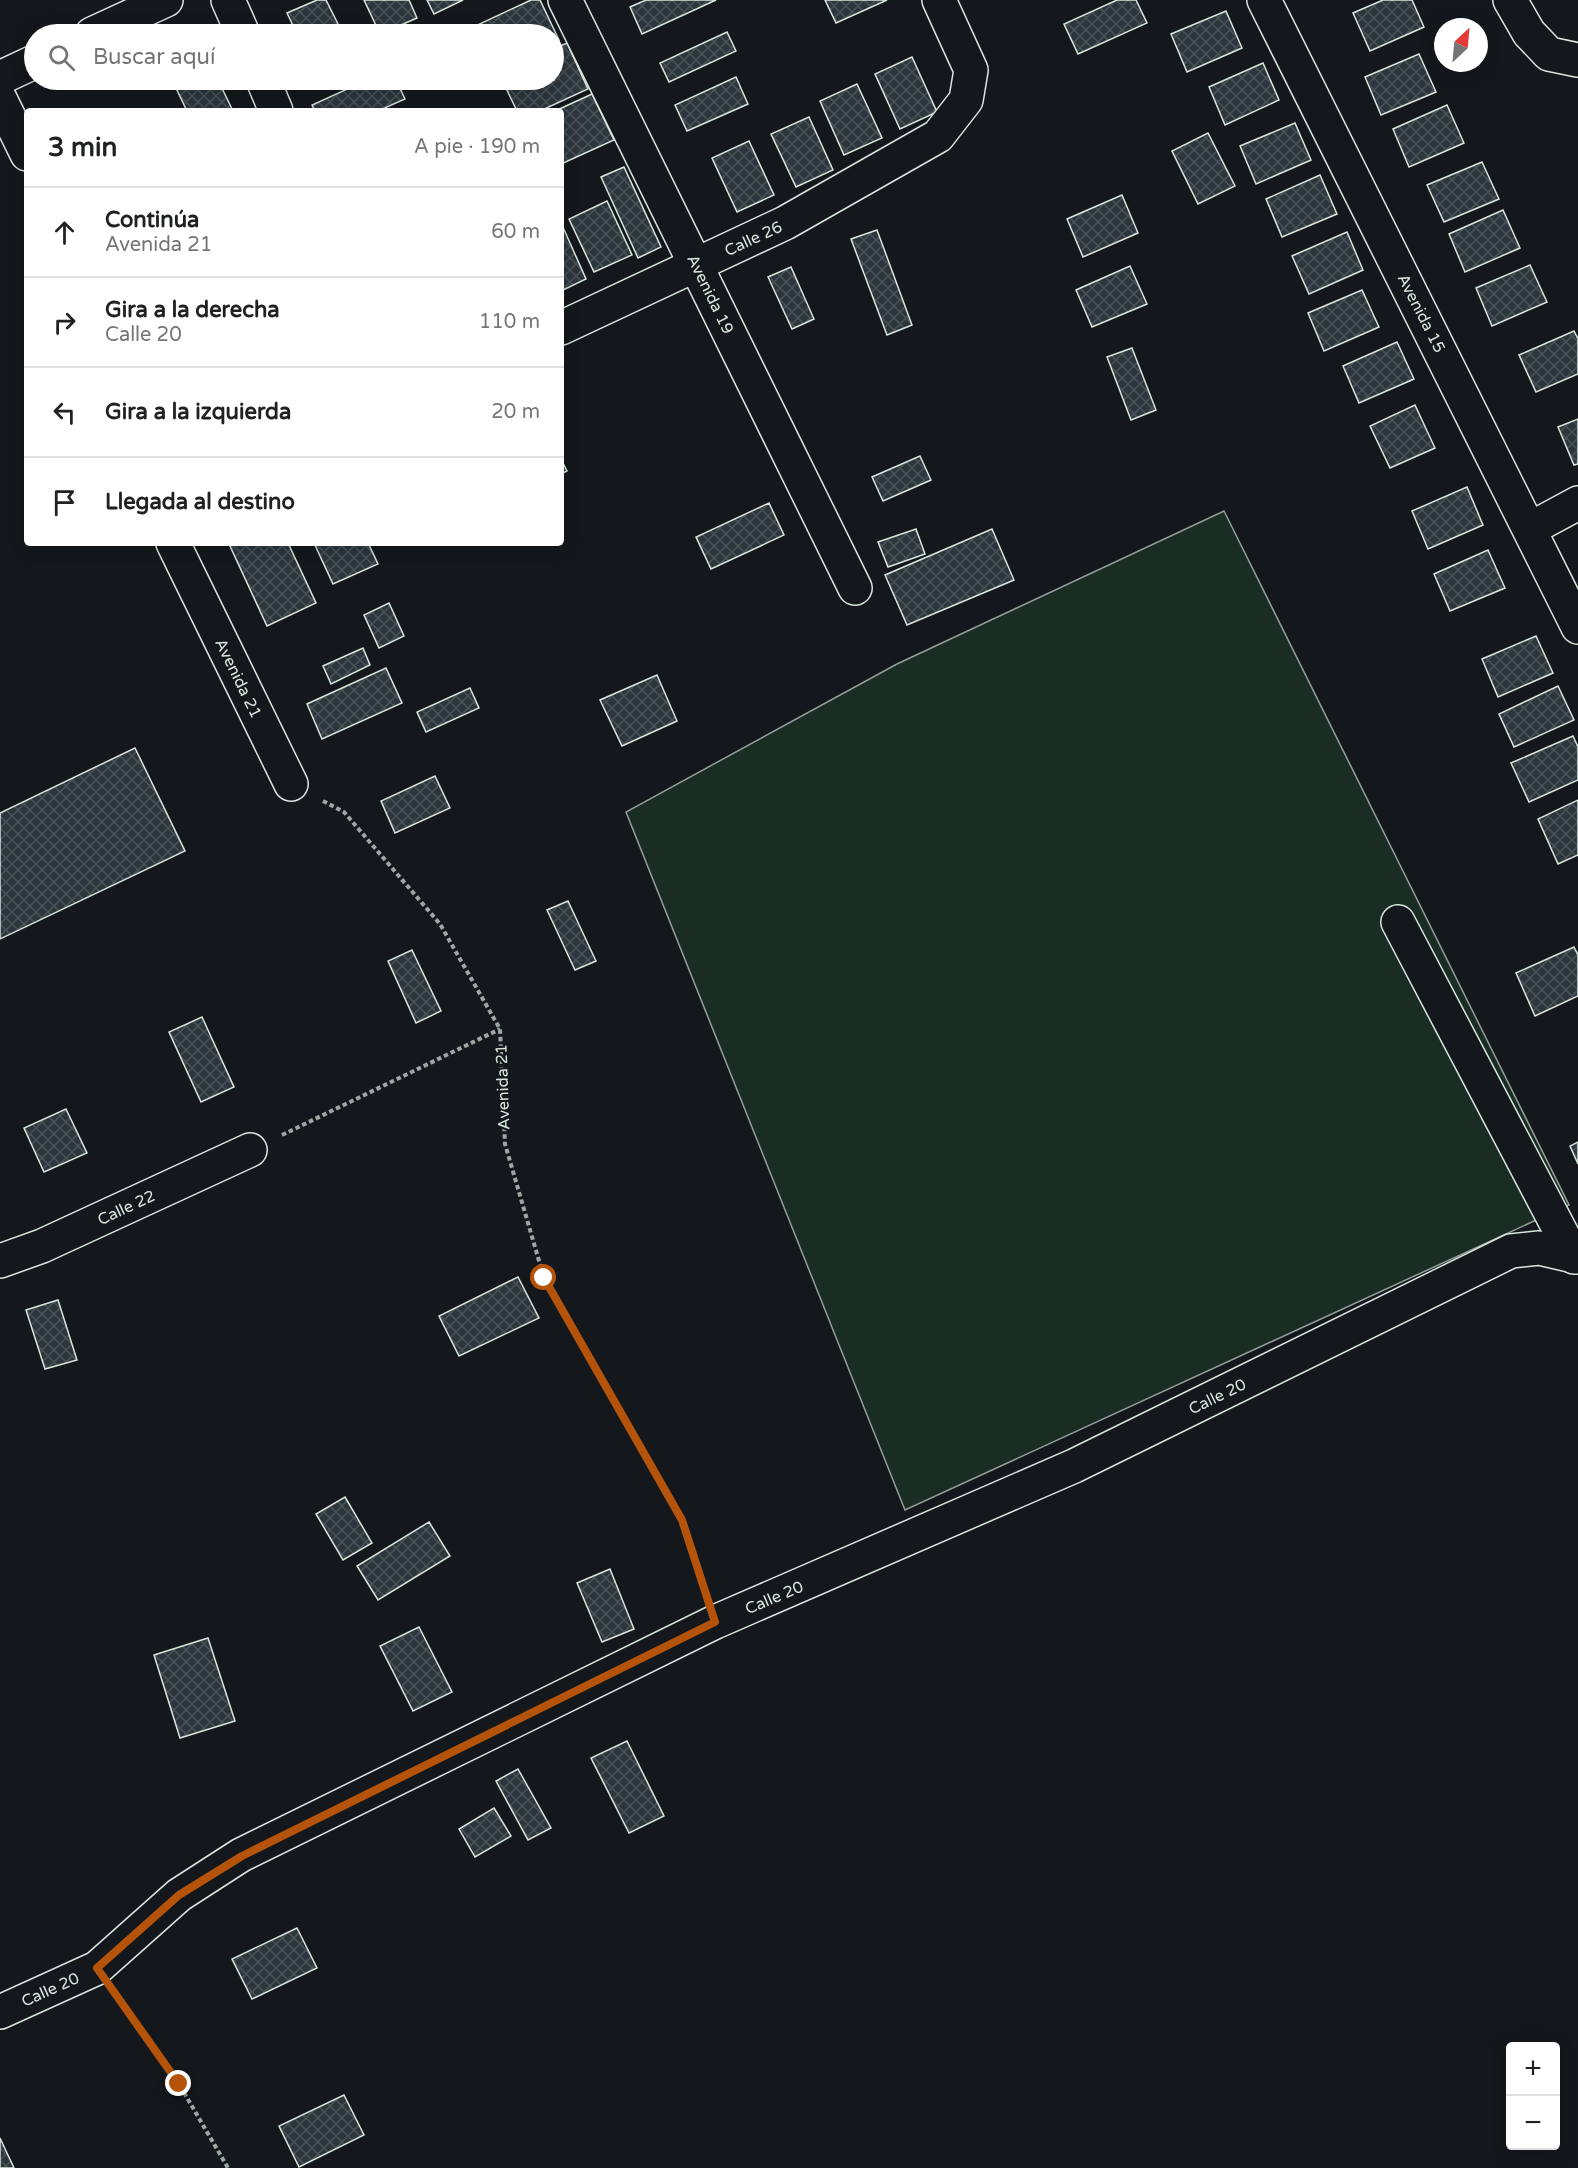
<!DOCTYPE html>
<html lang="es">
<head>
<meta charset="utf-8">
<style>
  :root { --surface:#fff; --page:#f2f2f2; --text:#202124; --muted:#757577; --line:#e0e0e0 }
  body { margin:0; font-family:"Varela Round",sans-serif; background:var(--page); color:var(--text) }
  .controls { position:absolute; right:18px; bottom:18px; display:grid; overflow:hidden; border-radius:6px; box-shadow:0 3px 15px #0003 }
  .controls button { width:54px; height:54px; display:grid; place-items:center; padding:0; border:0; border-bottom:2px solid var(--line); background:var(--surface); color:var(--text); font:30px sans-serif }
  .compass { position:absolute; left:1434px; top:18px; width:54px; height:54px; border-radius:50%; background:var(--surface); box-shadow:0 3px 15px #0003; rotate:26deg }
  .stop { position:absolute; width:18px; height:18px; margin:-14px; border:4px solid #b45309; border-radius:50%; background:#fff }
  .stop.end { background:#b45309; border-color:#fff; box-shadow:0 2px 6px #0008 }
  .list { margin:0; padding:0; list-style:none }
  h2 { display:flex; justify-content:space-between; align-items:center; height:78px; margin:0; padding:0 24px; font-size:26px }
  h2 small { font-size:20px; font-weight:400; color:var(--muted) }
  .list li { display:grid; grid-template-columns:39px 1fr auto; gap:18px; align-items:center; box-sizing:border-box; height:90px; padding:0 24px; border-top:2px solid var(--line) }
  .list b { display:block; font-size:22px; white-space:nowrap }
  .list p { margin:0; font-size:20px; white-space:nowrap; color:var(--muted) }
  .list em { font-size:20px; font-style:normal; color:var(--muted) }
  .icon { flex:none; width:33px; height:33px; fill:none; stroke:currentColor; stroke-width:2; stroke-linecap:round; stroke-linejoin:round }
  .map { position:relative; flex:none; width:1578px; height:2168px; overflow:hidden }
  .search { position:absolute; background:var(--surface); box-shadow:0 3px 15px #0003; left:24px; top:24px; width:540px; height:66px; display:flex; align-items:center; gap:15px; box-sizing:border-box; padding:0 21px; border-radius:33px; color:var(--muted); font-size:22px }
  .panel { position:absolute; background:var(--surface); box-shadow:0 3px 15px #0003; left:24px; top:108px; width:540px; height:438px; border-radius:6px }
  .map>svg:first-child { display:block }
</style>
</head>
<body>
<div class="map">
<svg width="1578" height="2168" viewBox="0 0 1578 2168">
  <defs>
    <pattern id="building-cross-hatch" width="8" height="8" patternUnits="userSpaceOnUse" patternTransform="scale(1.5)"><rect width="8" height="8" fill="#2c363c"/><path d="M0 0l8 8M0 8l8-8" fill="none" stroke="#4a5358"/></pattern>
  </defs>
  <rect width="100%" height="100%" fill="#14181c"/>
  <!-- garden -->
  <path fill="#1a2d24" stroke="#939e99" stroke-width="1.5" d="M1224 511 1569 1205 905 1510 626 812 897 664Z"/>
  <!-- building -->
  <g fill="url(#building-cross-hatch)" stroke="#d8e6dc" stroke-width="1.5">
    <path d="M317 0H326L343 34H297L287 13Z"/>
    <path d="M364 0H409L417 18 380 34Z"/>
    <path d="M427 0H463L434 14Z"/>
    <path d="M531 0H540L559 40 554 42V34H476L473 27Z"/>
    <path d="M646 0H716L642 34 630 7Z"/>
    <path d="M825 0H887L836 23Z"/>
    <path d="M1117 0H1136L1147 23 1078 54 1064 24Z"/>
    <path d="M1383 0H1412L1424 27 1370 51 1353 13Z"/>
    <path d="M1226 11 1242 48 1187 72 1171 34Z"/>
    <path d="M727 32 736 51 669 82 660 63Z"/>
    <path d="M567 43 588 89 540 111H517L502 80H554V49Z"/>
    <path d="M1419 54 1436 92 1381 115 1365 77Z"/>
    <path d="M912 57 937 112 900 129 875 74Z"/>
    <path d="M1263 63 1279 100 1225 125 1209 87Z"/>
    <path d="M736 77 748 104 687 131 675 105Z"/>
    <path d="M194 80H218L233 111H187L176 88Z"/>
    <path d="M367 80H396L405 99 378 111H315L312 105Z"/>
    <path d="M857 84 882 138 844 155 820 101Z"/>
    <path d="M592 94 614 140 561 164V111H555Z"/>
    <path d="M1447 105 1464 143 1409 167 1393 129Z"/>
    <path d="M809 117 833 170 796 187 771 134Z"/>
    <path d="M1295 123 1311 160 1256 184 1240 146Z"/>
    <path d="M1208 133 1235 186 1198 204 1172 151Z"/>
    <path d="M749 141 774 195 737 212 712 158Z"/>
    <path d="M1482 162 1499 199 1444 222 1427 185Z"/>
    <path d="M624 167 661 247 638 258 601 177Z"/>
    <path d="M1320 175 1337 214 1282 237 1266 199Z"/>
    <path d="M1122 195 1138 233 1083 257 1067 219Z"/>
    <path d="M607 201 632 255 594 272 569 219Z"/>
    <path d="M1503 210 1520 248 1465 272 1449 234Z"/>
    <path d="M562 225 586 279 561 291V226Z"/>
    <path d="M877 230 912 325 887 335 851 239Z"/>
    <path d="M1347 232 1363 270 1309 294 1292 256Z"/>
    <path d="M1530 265 1547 302 1492 326 1476 288Z"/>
    <path d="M1130 266 1147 304 1092 327 1076 290Z"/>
    <path d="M791 267 814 319 792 329 768 277Z"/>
    <path d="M1362 290 1379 327 1324 351 1308 313Z"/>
    <path d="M1574 331 1578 339V374L1536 392 1519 355Z"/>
    <path d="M1397 342 1414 379 1359 403 1343 366Z"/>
    <path d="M1132 348 1156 410 1131 420 1107 357Z"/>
    <path d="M1415 405 1435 448 1390 468 1370 426Z"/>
    <path d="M1578 419V464L1574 465 1558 427Z"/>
    <path d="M920 456 931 480 883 501 872 477Z"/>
    <path d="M561 459 567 471 561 474Z"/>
    <path d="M1467 487 1483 525 1428 549 1412 511Z"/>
    <path d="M769 503 784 535 711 569 696 537Z"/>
    <path d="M916 529 925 554 888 567 878 542Z"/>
    <path d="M992 529 1014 580 907 625 885 575Z"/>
    <path d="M236 543H288L316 603 267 626 230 546Z"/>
    <path d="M314 543H368L378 564 333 584Z"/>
    <path d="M1488 550 1505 588 1450 611 1434 574Z"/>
    <path d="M389 603 404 636 379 648 364 615Z"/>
    <path d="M1536 636 1553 673 1498 697 1482 659Z"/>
    <path d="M363 648 370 665 331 684 323 666Z"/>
    <path d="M386 668 402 703 322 739 307 704Z"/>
    <path d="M657 675 677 721 622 746 600 700Z"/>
    <path d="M1558 686 1574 720 1514 747 1499 714Z"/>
    <path d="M470 688 479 708 426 732 417 712Z"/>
    <path d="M1573 736 1578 747V780L1529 802 1511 763Z"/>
    <path d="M135 748 185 851 0 939V813Z"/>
    <path d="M435 776 450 808 395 833 381 801Z"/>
    <path d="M1578 800V855L1558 864 1538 819Z"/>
    <path d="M568 901 596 961 575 970 547 910Z"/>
    <path d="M1574 947 1578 955V996L1535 1016 1516 973Z"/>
    <path d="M412 950 441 1011 416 1023 388 961Z"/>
    <path d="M202 1017 234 1087 201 1102 169 1032Z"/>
    <path d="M66 1109 87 1153 44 1172 24 1128Z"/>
    <path d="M1578 1142V1164L1570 1146Z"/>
    <path d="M518 1277 539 1318 459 1356 439 1316Z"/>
    <path d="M58 1300 77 1360 45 1369 26 1310Z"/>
    <path d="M345 1497 372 1543 343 1560 316 1514Z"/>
    <path d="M429 1522 450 1556 378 1600 357 1566Z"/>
    <path d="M610 1569 634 1629 602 1642 577 1583Z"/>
    <path d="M419 1627 452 1692 413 1711 380 1646Z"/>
    <path d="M208 1638 235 1721 180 1738 154 1655Z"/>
    <path d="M627 1741 664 1816 629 1833 591 1758Z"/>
    <path d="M518 1769 551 1828 528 1840 496 1781Z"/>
    <path d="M494 1808 511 1836 475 1857 459 1829Z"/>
    <path d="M297 1928 317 1968 252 1999 232 1959Z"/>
    <path d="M344 2095 364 2135 299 2167 279 2126Z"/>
    <path d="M0 2138 14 2168H0Z"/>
  </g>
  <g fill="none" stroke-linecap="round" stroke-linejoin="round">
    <defs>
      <g id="minor">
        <path d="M228 0 243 34"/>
        <path d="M565 0 855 588"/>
        <path d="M1264 0 1578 627"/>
        <path d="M1510 0 1529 33 1549 54 1578 60"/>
        <path d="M92 34 166 0"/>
        <path d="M0 78 34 62"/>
        <path d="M263 80 276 111"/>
        <path d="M0 99 27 154"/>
        <path d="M561 328 785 223 938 136 966 100 971 70 939 0"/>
        <path d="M1530 529 1578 503"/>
        <path d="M173 543 291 784"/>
        <path d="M1398 922 1574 1257"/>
        <path d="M0 1261 42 1246 250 1150"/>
        <path d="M0 2012 97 1968 179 1895 241 1855 715 1622 1074 1466 1511 1251 1539 1248 1578 1257"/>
      </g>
    </defs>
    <!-- minor casing -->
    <use href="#minor" stroke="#d8e6dc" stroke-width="36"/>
    <!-- path -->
    <g stroke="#9da8a2" stroke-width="4" stroke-dasharray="4.5 3" stroke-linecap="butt">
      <path d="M323 801 344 812 440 924 500 1029 505 1144 544 1278 682 1520 703 1587"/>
      <path d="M282 1135 500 1029"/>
      <path d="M120 2000 179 2084 228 2168"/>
    </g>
    <!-- minor -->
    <use href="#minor" stroke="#14181c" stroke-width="33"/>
  </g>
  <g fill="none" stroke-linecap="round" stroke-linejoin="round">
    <!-- route -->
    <path stroke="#b45309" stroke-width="8" d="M179 2084 97 1968 179 1895 242 1856 715 1622 682 1520 544 1278"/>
  </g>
  <g text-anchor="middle" stroke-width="4.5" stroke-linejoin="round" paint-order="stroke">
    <!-- street labels -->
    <g font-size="16" fill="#d8e6dc" stroke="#14181c">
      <text transform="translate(753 238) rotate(-25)" y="6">Calle 26</text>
      <text transform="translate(711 294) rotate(64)" y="6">Avenida 19</text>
      <text transform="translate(1422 313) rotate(63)" y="6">Avenida 15</text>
      <text transform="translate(239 678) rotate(64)" y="6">Avenida 21</text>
      <text transform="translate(502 1087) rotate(-92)" y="6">Avenida 21</text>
      <text transform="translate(126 1207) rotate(-25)" y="6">Calle 22</text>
      <text transform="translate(1217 1396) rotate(-26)" y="6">Calle 20</text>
      <text transform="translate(774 1597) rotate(-23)" y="6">Calle 20</text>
      <text transform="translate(50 1989) rotate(-24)" y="6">Calle 20</text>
    </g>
  </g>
</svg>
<div class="controls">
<button>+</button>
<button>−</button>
</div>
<svg class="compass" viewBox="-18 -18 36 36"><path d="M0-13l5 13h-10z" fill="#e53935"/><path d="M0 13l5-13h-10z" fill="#757577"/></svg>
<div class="stop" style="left:544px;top:1278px"></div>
<div class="stop end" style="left:179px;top:2084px"></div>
<div class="search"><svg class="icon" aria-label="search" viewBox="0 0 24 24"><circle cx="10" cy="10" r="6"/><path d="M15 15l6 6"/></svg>Buscar aquí</div>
<section class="panel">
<h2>3 min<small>A pie · 190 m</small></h2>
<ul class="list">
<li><svg class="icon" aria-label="ahead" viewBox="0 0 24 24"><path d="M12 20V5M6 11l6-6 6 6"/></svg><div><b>Continúa</b><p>Avenida 21</p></div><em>60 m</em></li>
<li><svg class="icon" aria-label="right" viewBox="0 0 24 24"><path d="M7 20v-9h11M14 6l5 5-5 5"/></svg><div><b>Gira a la derecha</b><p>Calle 20</p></div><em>110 m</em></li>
<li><svg class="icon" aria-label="left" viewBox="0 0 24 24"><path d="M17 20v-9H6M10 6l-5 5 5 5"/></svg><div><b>Gira a la izquierda</b></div><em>20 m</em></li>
<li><svg class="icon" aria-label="arrive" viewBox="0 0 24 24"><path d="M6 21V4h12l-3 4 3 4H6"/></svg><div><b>Llegada al destino</b></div></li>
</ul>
</section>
</div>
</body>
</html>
